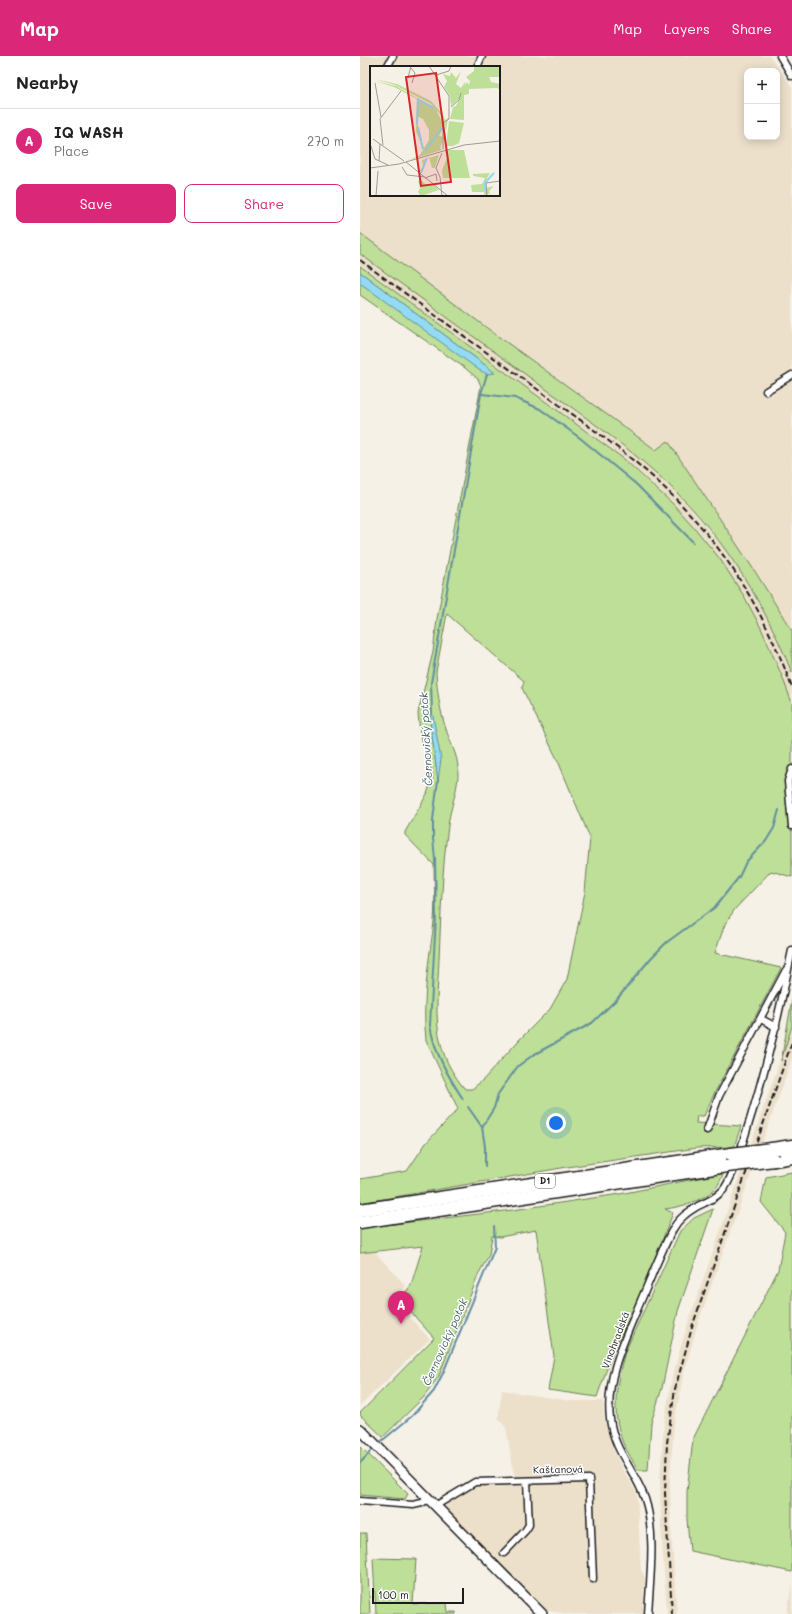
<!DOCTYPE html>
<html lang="en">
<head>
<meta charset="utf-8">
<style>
  :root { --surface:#fff; --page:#f2f2f2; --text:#222; --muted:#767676; --line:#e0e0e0; --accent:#db2777 }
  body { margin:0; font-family:Mali,sans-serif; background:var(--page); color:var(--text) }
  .controls { position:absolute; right:12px; top:12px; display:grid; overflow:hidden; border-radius:8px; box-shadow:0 2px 10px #0003 }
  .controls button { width:36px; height:36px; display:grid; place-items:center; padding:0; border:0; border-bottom:1px solid var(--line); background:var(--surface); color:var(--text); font:20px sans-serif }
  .scale { position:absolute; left:12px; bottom:10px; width:92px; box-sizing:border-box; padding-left:4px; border:2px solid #1c1c1c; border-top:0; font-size:11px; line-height:14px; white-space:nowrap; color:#1c1c1c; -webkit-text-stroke:3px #fff; paint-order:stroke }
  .you { position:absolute; left:196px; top:1067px; width:14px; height:14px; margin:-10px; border:3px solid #fff; border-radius:50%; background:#1a73e8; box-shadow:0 0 0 6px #1a73e833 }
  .badge { display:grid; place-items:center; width:26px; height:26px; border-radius:50%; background:var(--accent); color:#fff; font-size:13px; font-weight:700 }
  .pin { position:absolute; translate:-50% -33px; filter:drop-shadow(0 1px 2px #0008) }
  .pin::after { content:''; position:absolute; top:21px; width:14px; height:12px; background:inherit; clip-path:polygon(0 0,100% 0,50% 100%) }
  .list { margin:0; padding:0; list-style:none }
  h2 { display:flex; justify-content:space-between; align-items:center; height:52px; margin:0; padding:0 16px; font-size:17px }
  h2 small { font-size:13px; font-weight:400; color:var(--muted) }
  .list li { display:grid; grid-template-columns:26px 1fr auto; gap:12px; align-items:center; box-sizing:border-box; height:64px; padding:0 16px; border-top:1px solid var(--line) }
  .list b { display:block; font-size:15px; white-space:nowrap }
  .list p { margin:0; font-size:13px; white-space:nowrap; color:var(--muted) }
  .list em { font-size:13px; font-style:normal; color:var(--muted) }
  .actions { display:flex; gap:8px; padding:12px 16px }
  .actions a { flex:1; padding:9px 0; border:1px solid var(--accent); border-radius:8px; text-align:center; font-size:14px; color:var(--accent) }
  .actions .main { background:var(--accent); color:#fff }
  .map { position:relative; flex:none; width:432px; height:1558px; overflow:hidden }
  header { display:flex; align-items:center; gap:24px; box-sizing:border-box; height:56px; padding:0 20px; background:var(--accent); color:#fff }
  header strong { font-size:19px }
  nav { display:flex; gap:22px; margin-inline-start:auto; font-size:14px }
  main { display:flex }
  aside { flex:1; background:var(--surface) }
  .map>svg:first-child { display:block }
</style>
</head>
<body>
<header>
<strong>Map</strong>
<nav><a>Map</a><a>Layers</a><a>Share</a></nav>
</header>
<main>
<aside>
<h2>Nearby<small></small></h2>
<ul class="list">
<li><span class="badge">A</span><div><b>IQ WASH</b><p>Place</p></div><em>270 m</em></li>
</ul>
<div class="actions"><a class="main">Save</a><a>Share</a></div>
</aside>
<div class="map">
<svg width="432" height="1558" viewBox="0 0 432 1558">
  <rect width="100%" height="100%" fill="#f6f1e7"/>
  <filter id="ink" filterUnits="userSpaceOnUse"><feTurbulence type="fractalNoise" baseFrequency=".025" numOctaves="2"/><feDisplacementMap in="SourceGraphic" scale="8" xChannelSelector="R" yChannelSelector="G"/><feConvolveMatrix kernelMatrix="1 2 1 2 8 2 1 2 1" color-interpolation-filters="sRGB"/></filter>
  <g filter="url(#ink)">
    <!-- built -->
    <g fill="#ece0cb" fill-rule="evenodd">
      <path d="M0 0H410L432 31V575L396 517 308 385 296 394 135 278 0 177ZM11 11H139V139H11ZM387 15H417V81H387Z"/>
      <path d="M0 198 256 384 298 419 321 441 369 498 402 551 417 581 432 617V647L408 586 384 540 347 486 313 448 291 426 250 392 0 210Z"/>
      <path d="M432 970V1003L337 1270 323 1320 314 1369 310 1421 311 1472 317 1558H307L301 1472 300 1421 304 1367 313 1317 328 1267Z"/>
      <path d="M14 1195 46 1230 33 1244 70 1283 0 1350V1197Z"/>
      <path d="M142 1334 211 1345H243L244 1362 252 1390 262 1412 277 1437 281 1514 285 1521 283 1558H211L187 1555 85 1452 86 1448 117 1429 160 1427 154 1418 146 1372 138 1362Z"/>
      <path d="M432 1527V1558H427Z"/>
    </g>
    <!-- green -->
    <g fill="#bedf98" stroke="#6d7e5a" fill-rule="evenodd">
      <path d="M0 177 135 278 296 394 308 385 396 517 432 575V617C402 541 358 472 297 418 257 382 212 352 169 321 113 280 56 239 0 198Z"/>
      <path d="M0 210 264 403 313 448 333 470 360 503 384 540 401 572 422 620 432 647V821L411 815 375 853 365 868 355 897 421 912 354 1038 344 1060H337L336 1067 381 1070 374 1091 337 1092 207 1111 0 1147V1123L47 1115 66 1087 98 1053 66 984C62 949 68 909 73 874 76 853 74 830 74 809L45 779V776L67 738 73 720 60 677 58 657 73 596 77 563 121 330 118 323 105 312 0 239V227L134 317 129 312 0 216ZM87 558 164 625 162 632 198 705 230 782 225 836 207 923 190 953 160 983 123 1024 112 1033H105C94 1020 85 1005 81 988 74 963 78 930 79 903 81 859 82 814 88 770 90 751 99 733 98 713 98 699 90 687 86 673 80 655 77 635 76 616ZM72 656 78 724 70 664Z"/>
      <path d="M432 944V970L421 1005Z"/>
      <path d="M432 1116V1516L330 1495 327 1464V1436L333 1383 418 1214 425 1176 401 1146 406 1121Z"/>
      <path d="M364 1117C361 1122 359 1129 355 1133 341 1145 322 1151 305 1153L313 1157 280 1240 253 1295 237 1341 188 1334 194 1300 176 1174 140 1181 132 1180 129 1199 119 1217 79 1320 64 1341 23 1381 0 1359V1357L74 1282 40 1244 51 1229 63 1190 0 1197V1172L153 1154 260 1138Z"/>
      <path d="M353 1153 318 1255 302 1332 291 1367 288 1414H278C273 1405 267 1396 263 1387 251 1355 256 1328 265 1296L320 1175 334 1162Z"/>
      <path d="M0 1390 48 1438 45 1443 0 1439Z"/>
      <path d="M0 1477H6L10 1558H0Z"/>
      <path d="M13 1502 56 1503 53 1548 87 1547 88 1556H96V1558H16Z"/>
    </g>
    <!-- water -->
    <g fill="#93dbf4" stroke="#638f9e">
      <path d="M0 216 129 312 135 317 127 318 119 314 0 227Z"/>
      <path d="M72 655 81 703 78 725 70 664Z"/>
    </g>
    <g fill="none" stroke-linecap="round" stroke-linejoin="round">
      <!-- stream -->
      <g stroke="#638f9e" stroke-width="2">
        <path d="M122 338 155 342 180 353 220 382 277 429 333 486"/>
        <path d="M72 656 71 627 121 338 127 318"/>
        <path d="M78 724 73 764V783L75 803 76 861 70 969C74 996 88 1020 103 1043"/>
        <path d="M108 1051 122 1071 125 1091V1110"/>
        <path d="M122 1071 134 1052 138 1038 158 1010 173 999 232 967 257 943 291 902 307 886 354 852 379 821 386 806 406 785 414 772 419 754"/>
        <path d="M18 1388 52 1360 74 1335 83 1317 135 1191 134 1170"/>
        <path d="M0 1407 15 1391"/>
      </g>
      <defs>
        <g id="minor">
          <path d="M420 0 432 20"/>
          <path d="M27 11 33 0"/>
          <path d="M117 11 122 0"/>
          <path d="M406 335 432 319"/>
          <path d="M432 713 428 725 432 770"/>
          <path d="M401 963 416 971"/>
          <path d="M347 1074 359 1040 426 914"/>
          <path d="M382 1089C403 1025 419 961 432 894"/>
          <path d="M0 1445 53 1449 62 1447 68 1443"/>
          <path d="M75 1450 115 1426 229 1423 233 1523"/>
          <path d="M144 1497 165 1475 169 1469 167 1425"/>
          <path d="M288 1558C290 1523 296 1477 285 1443 275 1414 254 1396 250 1363 245 1320 266 1281 282 1242 292 1219 301 1195 313 1173 319 1162 328 1156 338 1150 346 1146 354 1143 360 1137 367 1132 369 1123 373 1116"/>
        </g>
        <path id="secondary" d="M0 1373 182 1558"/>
        <g id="motorway">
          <path d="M419 1092 432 1090"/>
          <path d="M414 1104 432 1101"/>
          <path d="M0 1154 371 1098"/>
          <path d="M0 1166 367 1110"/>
        </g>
      </defs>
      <!-- minor casing -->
      <use href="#minor" stroke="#1c1c1c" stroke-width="9"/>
      <!-- secondary casing -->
      <use href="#secondary" stroke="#1c1c1c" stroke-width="12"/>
      <!-- motorway casing -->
      <use href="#motorway" stroke="#1c1c1c" stroke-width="15"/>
      <!-- minor -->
      <use href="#minor" stroke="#fff" stroke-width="6"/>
      <!-- secondary -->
      <use href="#secondary" stroke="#fff" stroke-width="9"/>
      <!-- motorway -->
      <use href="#motorway" stroke="#fff" stroke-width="12"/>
      <!-- rail -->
      <g stroke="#1c1c1c" stroke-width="2" stroke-dasharray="6 3" stroke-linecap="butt">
        <path d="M0 204C55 245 111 285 166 325 210 357 255 387 295 423 358 480 404 552 432 632"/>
        <path d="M312 1558 305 1437 307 1387 315 1333 333 1268 432 986"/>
      </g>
      <defs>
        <g id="motorway-bridge">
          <path d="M371 1098 419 1092"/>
          <path d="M367 1110 414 1104"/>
        </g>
      </defs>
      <!-- motorway-bridge casing -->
      <use href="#motorway-bridge" stroke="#1c1c1c" stroke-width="15" stroke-linecap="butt"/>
      <!-- motorway-bridge -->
      <use href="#motorway-bridge" stroke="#fff" stroke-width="12"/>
    </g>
  </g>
  <g text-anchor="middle" stroke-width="3" stroke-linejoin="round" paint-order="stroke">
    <!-- shield labels -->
    <rect fill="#fff" stroke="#606060" stroke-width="1" x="175" y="1118" width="20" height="14" rx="3"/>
    <g font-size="9" font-weight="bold" fill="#1c1c1c">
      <text x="185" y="1128">D1</text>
    </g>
    <!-- street labels -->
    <g font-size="10" fill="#1c1c1c" stroke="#fff">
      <text transform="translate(255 1284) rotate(-69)" y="4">Vinohradská</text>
      <text transform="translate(198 1413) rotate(-1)" y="4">Kaštanová</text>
    </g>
    <!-- water labels -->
    <g font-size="11" font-style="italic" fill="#465f68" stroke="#fff">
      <text transform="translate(66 683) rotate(-93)" y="4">Černovický potok</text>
      <text transform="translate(85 1286) rotate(-66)" y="4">Černovický potok</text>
    </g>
  </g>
  <!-- overview -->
  <g transform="translate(10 10)">
    <rect width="130" height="130" fill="#f6f1e7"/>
    <path d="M104 0H129L130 11H119L121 16 130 18V24L127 22 99 23V28L94 29V54L80 53 83 41 86 40 90 32 81 40 80 30 74 21 77 15 73 8 80 10 81 6 86 12 91 5 86 18 91 22 95 16V19L97 16 99 19 100 15 96 11 104 5ZM4 13 27 18 61 35 73 49 75 54 78 52 76 65 71 49 61 38 25 19ZM5 15 26 20 66 43 75 63 76 70 75 77V65L72 64 69 70 74 71 70 82 72 84 36 95 50 89 53 84 46 65 47 33 24 21ZM47 50 53 53 59 64V74L54 82 50 76ZM79 55 94 57 89 77 83 80H76ZM79 84H94L100 112H73L72 104 77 92 75 85ZM69 89 65 102H62L59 91 57 92 53 104 49 106 53 100 52 94ZM126 104 116 117V122L124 120 119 125 121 130 119 127 115 130 114 126H102L101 119 112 118 115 112 103 110V108L120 107 116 114ZM51 114 55 118 64 119 69 124 51 130 48 126 50 122 48 115Z" fill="#bedf98" fill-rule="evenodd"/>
    <path fill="none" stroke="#93dbf4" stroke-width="2" d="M49 34 64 42M47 58 48 32M48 61 53 83M55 85 72 62M51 107 57 92M115 125V117L124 107"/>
    <path fill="none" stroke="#9f9c96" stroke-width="1" d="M59 0 79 30V53L73 57V83M41 2 45 7 42 17M66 9 79 5 81 0M38 12 41 0M5 17 11 51M81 41 89 34 91 27M3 73 34 95M13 79 10 53 31 25M1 80 5 93 18 99M72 87 66 102 70 111 72 130M9 95 10 78M36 96 78 130M32 101 37 109 55 111M0 102 29 98 94 79 130 75M55 112 66 108 67 115M6 130 8 105M117 130 116 117 130 115"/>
    <path fill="#d62828" fill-opacity="0.15" stroke="#d62828" stroke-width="2" d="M66 7 81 116 51 120 36 11Z"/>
    <rect width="130" height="130" fill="none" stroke="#1c1c1c" stroke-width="2"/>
  </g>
</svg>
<div class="controls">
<button>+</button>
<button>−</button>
</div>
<div class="scale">100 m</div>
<div class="you"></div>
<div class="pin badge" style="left:41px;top:1268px">A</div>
</div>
</main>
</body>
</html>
